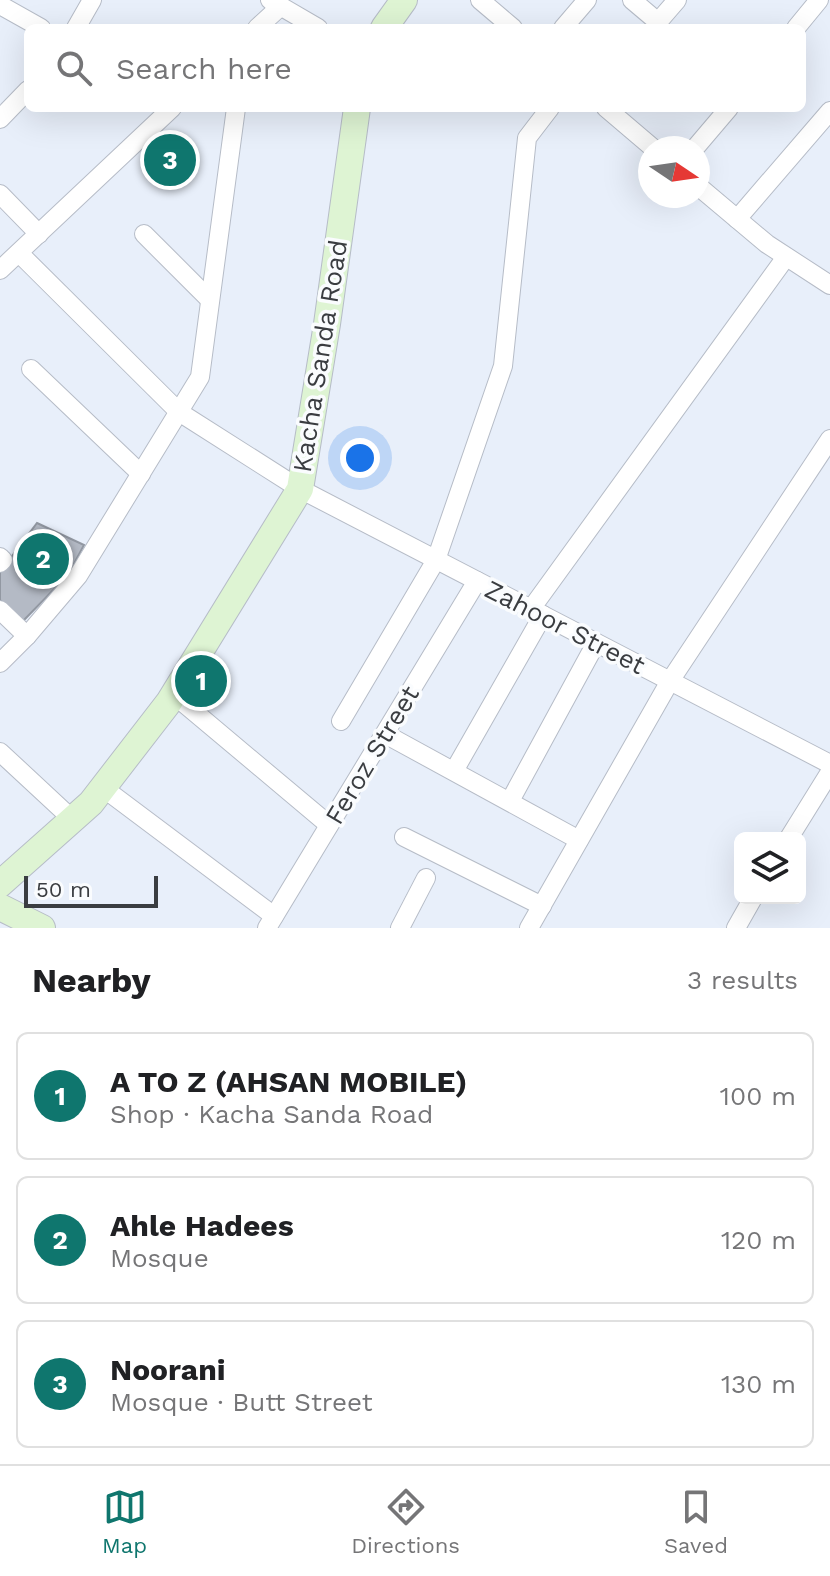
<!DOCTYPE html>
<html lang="en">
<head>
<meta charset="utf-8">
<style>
  :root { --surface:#fff; --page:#f6f6f6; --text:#202124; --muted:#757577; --line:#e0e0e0; --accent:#0f766e }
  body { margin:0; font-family:"Work Sans",sans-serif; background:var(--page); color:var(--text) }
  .controls { position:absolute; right:24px; bottom:24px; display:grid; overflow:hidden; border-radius:12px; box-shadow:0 8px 32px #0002 }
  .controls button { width:72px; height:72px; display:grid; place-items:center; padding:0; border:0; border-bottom:2px solid var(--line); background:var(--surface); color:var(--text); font:40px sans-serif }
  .compass { position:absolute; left:638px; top:136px; width:72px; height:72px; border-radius:50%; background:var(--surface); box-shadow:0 8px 32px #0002; rotate:103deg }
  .scale { position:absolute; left:24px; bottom:20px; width:134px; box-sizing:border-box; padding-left:8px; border:4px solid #3a3d41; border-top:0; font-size:22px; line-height:28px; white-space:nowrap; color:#3a3d41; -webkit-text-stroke:6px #fafcfe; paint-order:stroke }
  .you { position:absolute; left:360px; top:458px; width:28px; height:28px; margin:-20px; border:6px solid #fff; border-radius:50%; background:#1a73e8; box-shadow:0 0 0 12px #1a73e833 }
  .badge { display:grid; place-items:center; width:52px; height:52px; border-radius:50%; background:var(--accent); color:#fff; font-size:26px; font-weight:700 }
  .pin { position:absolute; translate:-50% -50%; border:4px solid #fff; box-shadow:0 2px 8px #0006 }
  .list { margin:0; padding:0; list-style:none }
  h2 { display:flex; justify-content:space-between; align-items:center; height:104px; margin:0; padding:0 32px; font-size:34px }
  h2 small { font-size:26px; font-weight:400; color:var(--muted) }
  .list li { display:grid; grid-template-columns:52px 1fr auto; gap:24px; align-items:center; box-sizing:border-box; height:128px; margin:0 16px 16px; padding:0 16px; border:2px solid var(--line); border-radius:12px }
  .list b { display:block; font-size:30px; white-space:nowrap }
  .list p { margin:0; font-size:26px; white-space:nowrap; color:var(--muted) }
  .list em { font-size:26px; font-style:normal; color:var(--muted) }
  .icon { flex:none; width:44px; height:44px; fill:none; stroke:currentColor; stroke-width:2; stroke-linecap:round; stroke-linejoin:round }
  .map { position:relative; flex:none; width:830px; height:928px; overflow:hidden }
  .search { position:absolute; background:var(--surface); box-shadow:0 8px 32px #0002; left:24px; right:24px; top:24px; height:88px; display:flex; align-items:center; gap:20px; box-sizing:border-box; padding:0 28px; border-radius:12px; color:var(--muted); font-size:30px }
  .sheet { height:536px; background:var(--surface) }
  nav { display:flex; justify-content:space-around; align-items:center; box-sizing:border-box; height:112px; border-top:2px solid var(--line); background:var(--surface); font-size:22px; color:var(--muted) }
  nav a { display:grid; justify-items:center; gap:4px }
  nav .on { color:var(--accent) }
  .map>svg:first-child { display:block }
</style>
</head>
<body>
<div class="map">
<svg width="830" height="928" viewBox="0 0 830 928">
  <rect width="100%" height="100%" fill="#e8effa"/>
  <!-- building -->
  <path fill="#b4bac5" stroke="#9298a2" stroke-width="2" d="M37 523 84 545 68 575 23 621 0 600V572Z"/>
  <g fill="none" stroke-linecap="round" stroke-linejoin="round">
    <defs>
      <g id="street">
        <path d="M270 0 318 28"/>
        <path d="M480 0 513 28"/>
        <path d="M632 0 658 22 677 0"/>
        <path d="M0 5 41 28"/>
        <path d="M76 28 92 0"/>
        <path d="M257 28 281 6"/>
        <path d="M563 28 587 0"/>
        <path d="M796 28 819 0"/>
        <path d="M606 108 653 148"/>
        <path d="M0 119 28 90"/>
        <path d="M695 148 729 108"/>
        <path d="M698 186 767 244 830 285"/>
        <path d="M0 194 39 234"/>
        <path d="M737 219 830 111"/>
        <path d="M144 234 210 300"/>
        <path d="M19 253 179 412 300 489 830 764"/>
        <path d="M0 270 172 108"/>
        <path d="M31 369 141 474"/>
        <path d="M0 557 3 560 0 563"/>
        <path d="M531 609 786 257"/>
        <path d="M0 610 27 636"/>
        <path d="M0 663 27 636 78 576 200 377 236 108"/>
        <path d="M173 694 329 825"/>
        <path d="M341 721 436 560 503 366 527 138 550 108"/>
        <path d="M385 734 579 840"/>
        <path d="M0 752 71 818"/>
        <path d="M454 771 543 615"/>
        <path d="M102 787 274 916"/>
        <path d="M510 801 596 643"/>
        <path d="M404 837 542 906"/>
        <path d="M789 838 830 772"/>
        <path d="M267 928 477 581"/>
        <path d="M400 928 426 878"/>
        <path d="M529 928 670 681 830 439"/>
        <path d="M736 928 753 898"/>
      </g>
      <g id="secondary">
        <path d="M384 28 404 0"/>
        <path d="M0 884 91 803 169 702 300 489 327 324 357 108"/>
        <path d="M0 907 42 928"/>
      </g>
    </defs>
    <!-- street casing -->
    <use href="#street" stroke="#b6bcc7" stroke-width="20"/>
    <!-- secondary casing -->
    <use href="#secondary" stroke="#b6bcc7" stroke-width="28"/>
    <!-- street -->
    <use href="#street" stroke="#fff" stroke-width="18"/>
    <!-- secondary -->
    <use href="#secondary" stroke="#def4d3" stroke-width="26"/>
  </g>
  <g text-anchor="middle" stroke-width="7" stroke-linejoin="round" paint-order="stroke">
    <!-- street labels -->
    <g font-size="26" fill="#3a3d41" stroke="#fafcfe">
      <text transform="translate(320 356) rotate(-81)" y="9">Kacha Sanda Road</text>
      <text transform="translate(565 627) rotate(27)" y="9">Zahoor Street</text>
      <text transform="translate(372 755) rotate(-59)" y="9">Feroz Street</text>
    </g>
  </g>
</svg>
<div class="controls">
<button><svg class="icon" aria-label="layers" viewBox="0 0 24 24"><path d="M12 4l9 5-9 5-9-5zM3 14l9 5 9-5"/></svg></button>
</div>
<svg class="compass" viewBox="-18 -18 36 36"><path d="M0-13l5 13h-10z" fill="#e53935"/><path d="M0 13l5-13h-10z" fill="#757577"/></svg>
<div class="scale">50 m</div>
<div class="you"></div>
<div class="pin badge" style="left:201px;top:681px">1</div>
<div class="pin badge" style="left:43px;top:559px">2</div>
<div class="pin badge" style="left:170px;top:160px">3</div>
<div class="search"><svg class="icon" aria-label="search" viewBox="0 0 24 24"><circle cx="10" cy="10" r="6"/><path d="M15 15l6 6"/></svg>Search here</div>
</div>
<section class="sheet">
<h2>Nearby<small>3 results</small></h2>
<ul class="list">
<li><span class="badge">1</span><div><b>A TO Z (AHSAN MOBILE)</b><p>Shop · Kacha Sanda Road</p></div><em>100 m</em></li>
<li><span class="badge">2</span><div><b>Ahle Hadees</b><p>Mosque</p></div><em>120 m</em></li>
<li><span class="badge">3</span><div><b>Noorani</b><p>Mosque · Butt Street</p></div><em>130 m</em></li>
</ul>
</section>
<nav>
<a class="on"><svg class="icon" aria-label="map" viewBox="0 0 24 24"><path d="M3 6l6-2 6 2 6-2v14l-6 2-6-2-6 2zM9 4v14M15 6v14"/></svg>Map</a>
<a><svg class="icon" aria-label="directions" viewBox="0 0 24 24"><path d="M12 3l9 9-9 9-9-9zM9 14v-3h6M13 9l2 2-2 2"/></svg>Directions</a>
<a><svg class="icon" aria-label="saved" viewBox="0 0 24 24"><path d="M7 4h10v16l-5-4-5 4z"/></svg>Saved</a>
</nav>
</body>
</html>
